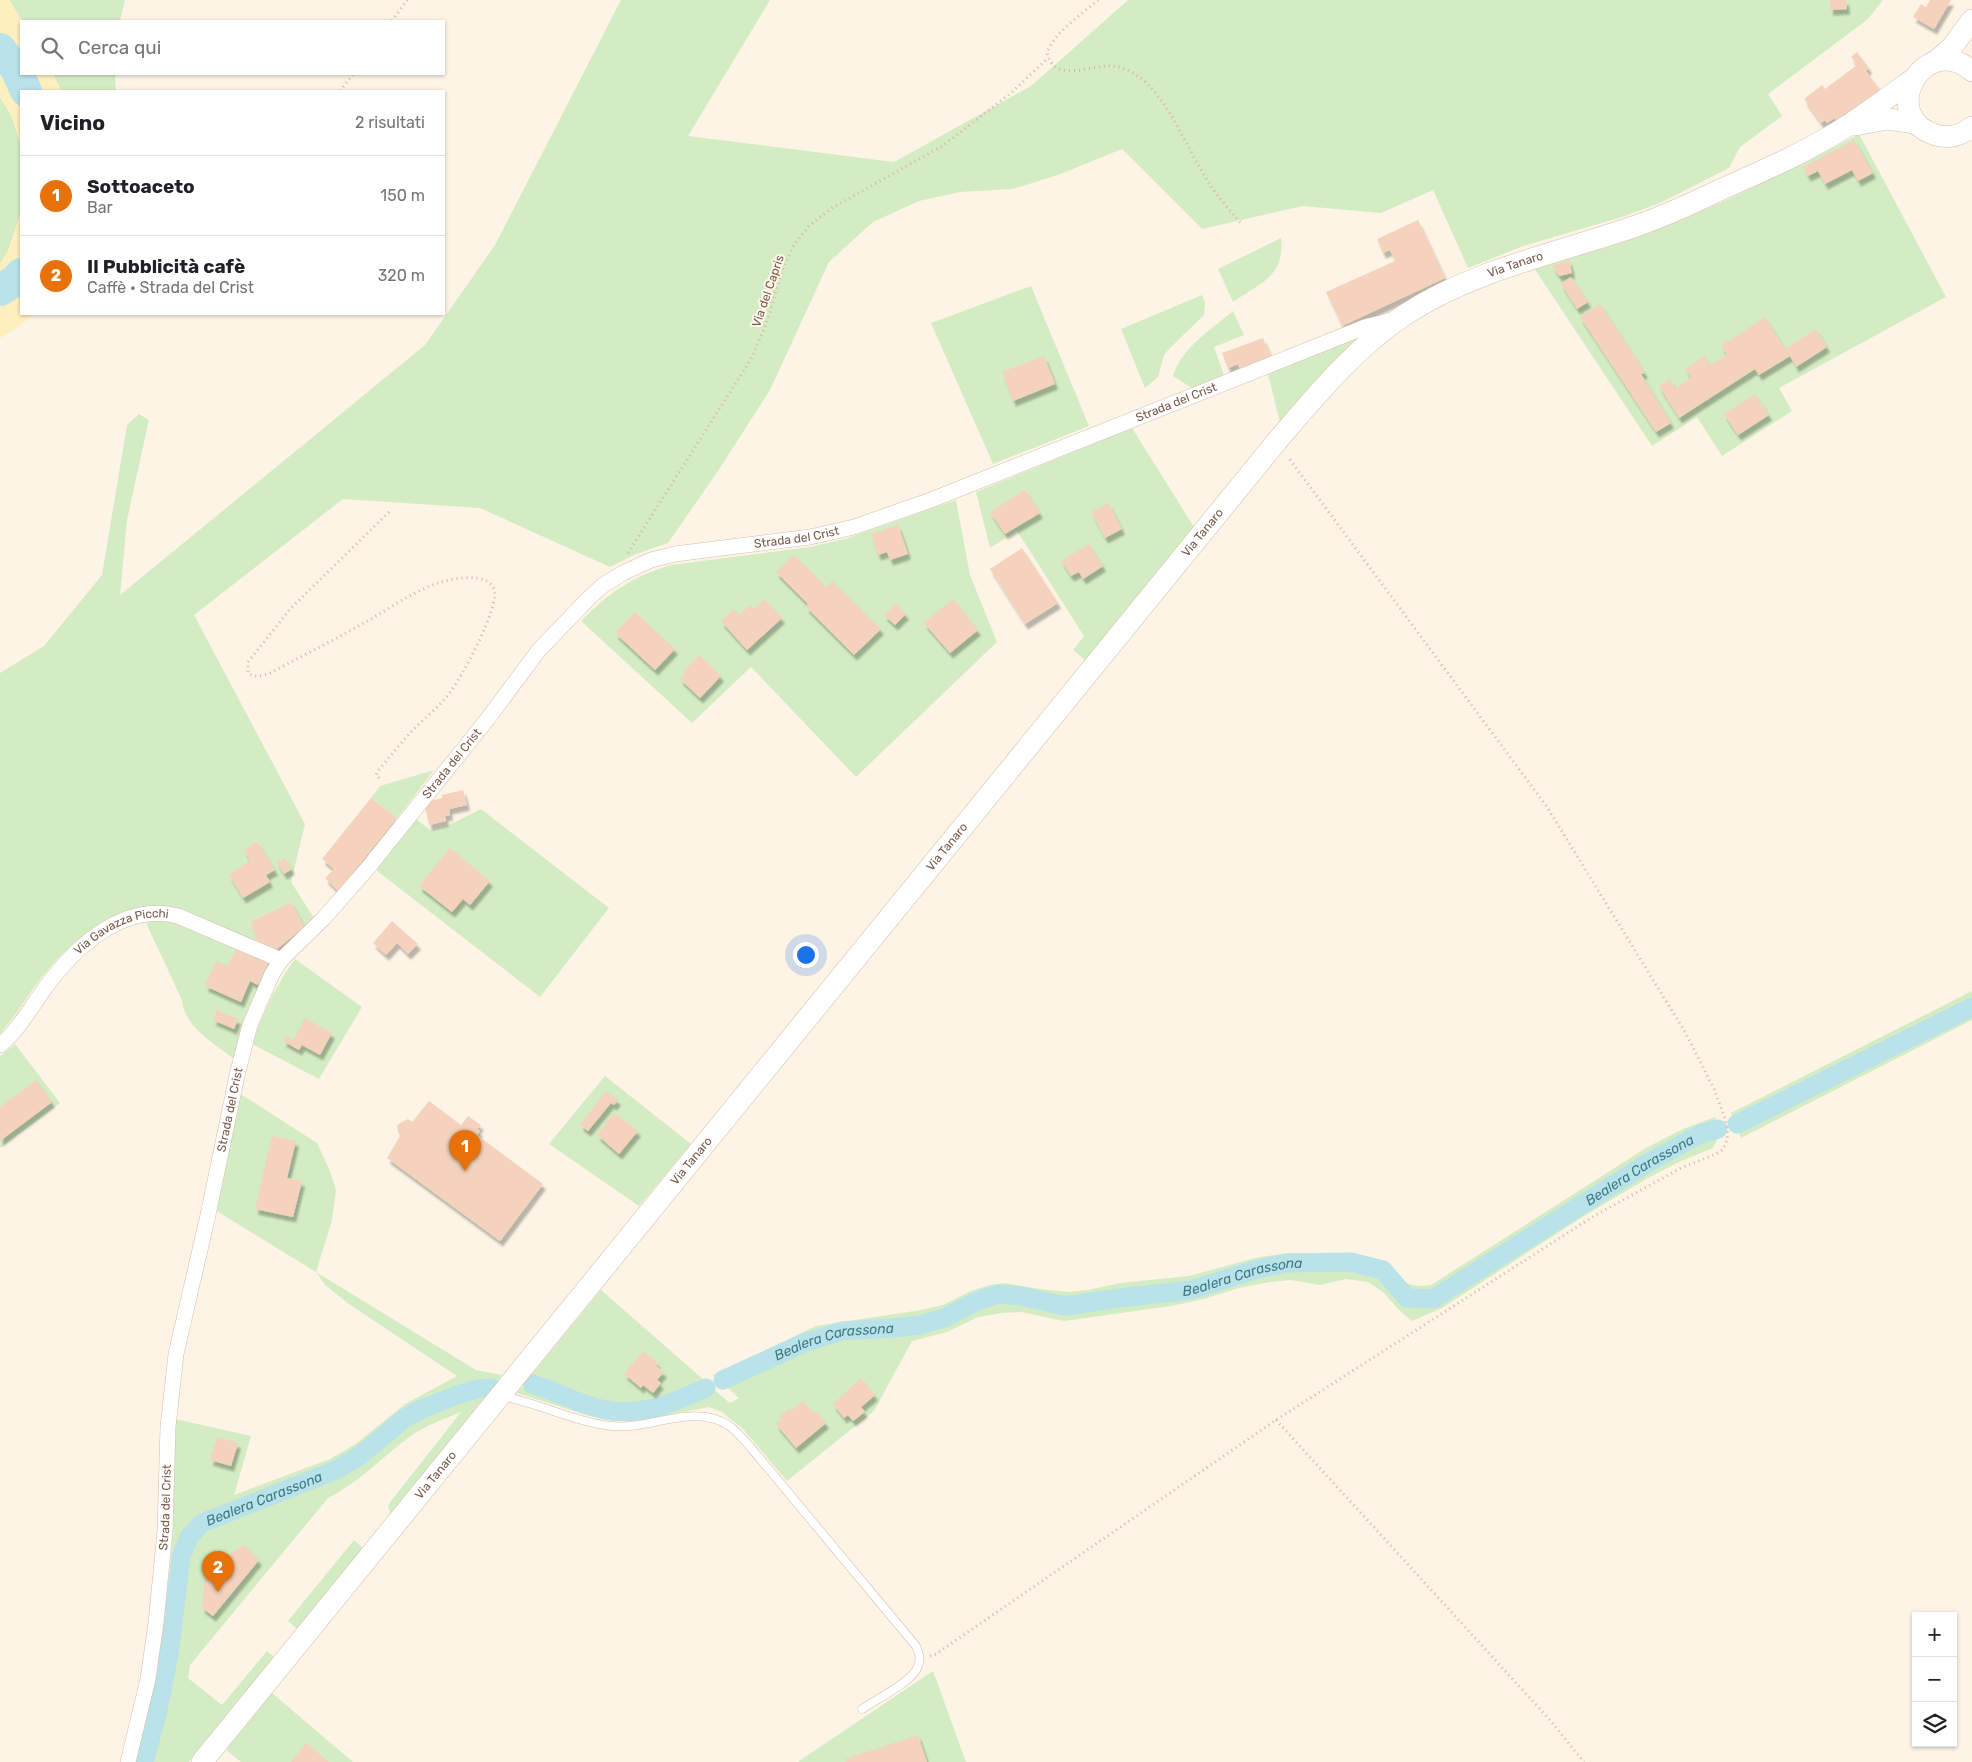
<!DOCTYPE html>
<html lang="it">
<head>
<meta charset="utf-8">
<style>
  :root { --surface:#fff; --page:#f2f2f2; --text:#202124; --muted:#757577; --line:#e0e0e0; --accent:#7c3aed }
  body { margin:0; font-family:Rubik,sans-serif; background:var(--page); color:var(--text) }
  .controls { position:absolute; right:15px; bottom:15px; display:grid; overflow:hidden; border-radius:0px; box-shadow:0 1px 4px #0004 }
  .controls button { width:45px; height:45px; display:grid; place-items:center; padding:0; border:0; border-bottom:1px solid var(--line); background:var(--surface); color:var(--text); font:25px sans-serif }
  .you { position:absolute; left:805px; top:954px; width:18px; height:18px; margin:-12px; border:4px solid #fff; border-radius:50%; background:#1a73e8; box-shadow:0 0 0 8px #1a73e833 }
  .badge { display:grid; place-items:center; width:32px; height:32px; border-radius:50%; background:var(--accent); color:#fff; font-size:16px; font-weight:700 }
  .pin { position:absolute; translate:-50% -41px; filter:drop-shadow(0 1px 2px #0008) }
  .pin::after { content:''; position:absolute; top:26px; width:18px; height:15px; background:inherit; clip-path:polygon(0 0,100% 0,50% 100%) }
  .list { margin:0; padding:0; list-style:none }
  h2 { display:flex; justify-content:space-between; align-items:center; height:65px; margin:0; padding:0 20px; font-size:21px }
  h2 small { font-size:16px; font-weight:400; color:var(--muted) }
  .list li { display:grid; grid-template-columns:32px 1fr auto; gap:15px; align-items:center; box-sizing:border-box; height:80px; padding:0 20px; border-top:1px solid var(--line) }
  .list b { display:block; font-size:19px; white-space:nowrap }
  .list p { margin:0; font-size:16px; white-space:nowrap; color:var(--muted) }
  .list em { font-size:16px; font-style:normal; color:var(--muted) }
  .icon { flex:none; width:28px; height:28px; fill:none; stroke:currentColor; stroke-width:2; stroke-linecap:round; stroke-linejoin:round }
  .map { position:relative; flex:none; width:1972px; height:1762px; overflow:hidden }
  .search { position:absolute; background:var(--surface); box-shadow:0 1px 4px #0004; left:20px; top:20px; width:425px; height:55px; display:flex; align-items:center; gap:12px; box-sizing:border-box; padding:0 18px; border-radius:0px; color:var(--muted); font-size:19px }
  .panel { position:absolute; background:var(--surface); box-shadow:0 1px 4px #0004; left:20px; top:90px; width:425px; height:225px; border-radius:0px }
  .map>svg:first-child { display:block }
</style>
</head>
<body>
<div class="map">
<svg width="1972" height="1762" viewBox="0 0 1972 1762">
  <defs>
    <filter id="shadow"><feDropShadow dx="3" dy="5.5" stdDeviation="1" flood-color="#0004"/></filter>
  </defs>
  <rect width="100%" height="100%" fill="#fdf4e6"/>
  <!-- green -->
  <g fill="#d4ecc3">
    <path d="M9 0H125L120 21H22Z"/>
    <path d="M621 0H770L688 136 894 162 1031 86 1128 0H1883L1868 19 1768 94 1782 116 1740 147 1729 168 1660 203 1622 217 1523 246 1468 268 1433 190 1381 213 1303 206 1202 229 1122 149 1058 175 1013 189 960 192 919 201 873 222 829 262 770 390 718 471 668 543 636 554 610 567 480 508 343 499 194 615 305 824 291 882 314 918 304 927 291 902 250 922 260 947 158 907C111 905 69 943 41 978 27 996 16 1016 0 1034V673L44 646 102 575 127 425 139 414 149 420 127 520 120 595 425 345 495 245Z"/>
    <path d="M53 74H115L116 91H61Z"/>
    <path d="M0 97 12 117 21 146V212L8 251 0 264Z"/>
    <path d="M1859 134 1946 297 1779 388 1792 411 1722 456 1697 417 1652 446 1534 268C1576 256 1620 245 1661 228 1729 201 1795 168 1859 134Z"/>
    <path d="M1281 238C1285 277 1261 282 1233 302L1218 269Z"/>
    <path d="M1031 286 1089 426 993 464 931 323Z"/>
    <path d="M1202 295 1205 303 1204 315 1170 348 1164 355 1158 377 1145 388 1121 329Z"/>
    <path d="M1233 311 1244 335 1214 347 1224 375 1192 388 1173 376C1182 347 1211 330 1233 311Z"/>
    <path d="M1366 334 1280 422 1268 374Z"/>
    <path d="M1132 428 1194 527 1085 660 1073 650 1084 636 1017 531 990 548 976 492Z"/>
    <path d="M956 500 970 575 997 642 856 777 751 667 692 723 581 621C610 592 631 577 671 565L810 547 848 538Z"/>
    <path d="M434 770 397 818 371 798 380 786Z"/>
    <path d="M481 809 609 908 540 997 376 870 416 819 430 830 447 826Z"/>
    <path d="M156 920 173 921 270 960 246 1014 234 1059C215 1044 184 1027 182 1000L146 923Z"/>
    <path d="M295 959 362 1007 319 1079 252 1044C263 1014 276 984 295 959Z"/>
    <path d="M1972 991V1020L1741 1138 1731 1113Z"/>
    <path d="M15 1044 60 1103 0 1148V1056Z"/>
    <path d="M605 1076 691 1144 639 1206 549 1144Z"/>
    <path d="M239 1093 317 1143 330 1171 336 1190 332 1220 316 1272 476 1370 502 1375 391 1514 388 1506 391 1501 461 1412C444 1419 427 1425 412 1435 383 1456 360 1482 328 1498L190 1665 188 1678 222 1705 267 1651 274 1657 189 1762H136C152 1690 167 1618 172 1544 174 1502 172 1460 175 1419L251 1436 234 1495 330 1459 357 1443 405 1404 457 1376 349 1304 325 1285 316 1272 215 1210Z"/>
    <path d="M1715 1117 1719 1136 1713 1148 1679 1162 1648 1178 1584 1216 1442 1308 1412 1321 1398 1309 1384 1293 1368 1282 1346 1279 1320 1285 1291 1280 1270 1282 1239 1288 1204 1299 1171 1306 1064 1321 1021 1312 1002 1313 978 1317 947 1332 912 1341 874 1411 787 1481 743 1429 722 1412 709 1407 636 1421H612L586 1415 517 1393 521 1388C545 1389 565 1401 587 1408 632 1423 672 1407 713 1389L730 1403 739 1398 713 1375 816 1326 921 1310 943 1305 971 1291 990 1285 1004 1283 1040 1289 1069 1292 1088 1290 1120 1283 1189 1276 1255 1258 1287 1253 1361 1255 1383 1263 1401 1281 1409 1284 1419 1286 1431 1285 1646 1148 1683 1129Z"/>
    <path d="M601 1290 705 1381C666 1400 634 1412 591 1399 570 1393 550 1384 529 1378Z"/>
    <path d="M354 1540 363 1548 297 1629 288 1621Z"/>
    <path d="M933 1671 966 1762H798L802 1759Z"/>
    <path d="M272 1693 353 1762H241L226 1750Z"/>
  </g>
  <!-- sand -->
  <g fill="#feefbf">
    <path d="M0 0H9L22 21 21 74H53L60 91H21V146L12 117 0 97Z"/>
    <path d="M21 212V314H34L14 330 0 338V264L8 251Z"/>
  </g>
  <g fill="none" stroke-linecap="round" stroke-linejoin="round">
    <!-- canal -->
    <g stroke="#b9e2e9" stroke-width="19">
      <path d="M1737 1124 1972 1007"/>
      <path id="s1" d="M723 1380 804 1343 842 1331 892 1328 920 1325 944 1318 977 1301 999 1294 1021 1296 1065 1306 1119 1298 1191 1290 1261 1268 1289 1263 1351 1262 1383 1270 1407 1298 1433 1299 1646 1164 1700 1134 1718 1129"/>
      <path d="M532 1384C557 1391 581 1406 607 1410 642 1417 675 1402 706 1388"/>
      <path id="s2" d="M144 1762 157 1715 169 1655 181 1557 189 1537 202 1523 336 1470 361 1455 405 1418 422 1409 457 1395 477 1389 491 1388"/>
    </g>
    <!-- river -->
    <g stroke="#b9e2e9" stroke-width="32">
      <path d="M0 49 16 69 26 91"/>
      <path d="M0 290 15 281 21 274"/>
    </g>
  </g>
  <!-- building -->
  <g fill="#f4d2bc" filter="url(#shadow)">
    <path d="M1830 0H1846L1847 9 1830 10Z"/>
    <path d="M1930 0H1951L1934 29 1913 17 1921 4 1926 7Z"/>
    <path d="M1857 52 1869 68 1866 71 1881 91 1850 114 1847 112 1836 120 1835 118 1827 123 1825 120 1821 123 1804 99 1822 85 1825 89 1857 65 1851 57Z"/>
    <path d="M1854 140 1873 173 1858 181 1852 170 1825 184 1818 171 1808 176 1803 167Z"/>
    <path d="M1418 220 1445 278 1342 326 1326 292 1395 261 1390 250 1383 253 1377 239Z"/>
    <path d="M1569 260 1572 273 1559 276 1552 266Z"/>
    <path d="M1571 277 1588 302 1577 309 1561 284Z"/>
    <path d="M1600 304 1645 373 1641 374 1671 423 1656 432 1580 317Z"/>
    <path d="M1765 317 1785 349 1816 329 1827 347 1796 367 1790 356 1759 375 1755 369 1679 418 1659 386 1670 379 1675 388 1691 378 1685 369 1705 356 1710 365 1727 355 1721 346Z"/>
    <path d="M1263 338 1271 357 1240 369 1238 364 1228 368 1222 353Z"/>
    <path d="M1044 356 1055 384 1013 401 1002 372Z"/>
    <path d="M1755 394 1769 415 1738 435 1724 414Z"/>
    <path d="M1025 490 1040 513 1005 534 990 512Z"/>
    <path d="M1108 503 1122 529 1105 538 1091 512Z"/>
    <path d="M898 525 908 554 890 560 887 552 878 555 871 534Z"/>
    <path d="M1089 544 1103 566 1083 579 1079 572 1071 576 1061 561Z"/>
    <path d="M1022 548 1058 603 1025 624 990 569Z"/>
    <path d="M794 555 826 587 832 581 881 629 854 655 806 607 808 604 776 572Z"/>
    <path d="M765 599 782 618 747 650 721 621 734 609 739 615 750 605 753 609Z"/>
    <path d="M953 599 978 630 950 653 924 623Z"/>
    <path d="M896 603 906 614 895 625 884 615Z"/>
    <path d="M635 612 675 649 655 670 615 633Z"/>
    <path d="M699 655 721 676 700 698 680 679 685 674 683 672Z"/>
    <path d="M463 790 467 805 449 809 450 815 445 816 446 821 429 825 424 802 442 798V795Z"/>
    <path d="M371 798 397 818 338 891 325 878 334 869 322 859Z"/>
    <path d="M257 842 275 870 266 875 270 882 243 898 229 875 250 860 244 850Z"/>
    <path d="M450 848 490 881 470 905 463 899 452 912 419 886Z"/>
    <path d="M284 858 292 869 284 874 277 863Z"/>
    <path d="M291 902 304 927 273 952 260 947 250 922Z"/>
    <path d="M392 921 418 944 408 954 397 943 386 955 373 943Z"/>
    <path d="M238 945 270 960 258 985 250 981 241 1002 205 986 216 961 228 966Z"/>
    <path d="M217 1010 238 1019 234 1029 213 1020Z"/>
    <path d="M305 1018 332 1033 320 1055 302 1045 299 1050 283 1041 286 1036 293 1040Z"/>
    <path d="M36 1080 52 1102 0 1141V1107Z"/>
    <path d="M606 1091 618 1100 614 1105 611 1103 588 1131 580 1125Z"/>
    <path d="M429 1101 461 1125 468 1116 481 1125 477 1129 480 1131 477 1135 543 1184 500 1241 387 1158 400 1136 398 1132 397 1126 400 1123 408 1119 412 1122Z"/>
    <path d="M614 1113 638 1131 619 1154 597 1135Z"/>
    <path d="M272 1136 296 1141 287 1178 302 1181 293 1217 255 1209Z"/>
    <path d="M643 1351 658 1363 656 1366 664 1372 657 1380 661 1383 653 1393 643 1385 641 1388 624 1374Z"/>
    <path d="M861 1378 875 1395 861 1407 865 1412 853 1421 848 1415 844 1418 833 1404Z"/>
    <path d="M803 1401 815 1414 817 1412 826 1423 796 1448 776 1424 781 1420 779 1417 790 1408 792 1410Z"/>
    <path d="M217 1437 238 1443 231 1466 210 1460Z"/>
    <path d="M244 1545 259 1560 213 1616 202 1608 205 1576 212 1564Z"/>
    <path d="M918 1735 927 1762H846L845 1759Z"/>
    <path d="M306 1743 329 1762H291Z"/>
  </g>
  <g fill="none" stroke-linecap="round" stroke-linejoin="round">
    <defs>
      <path id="service" d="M502 1396C539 1403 574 1422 612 1426 650 1430 693 1403 728 1425 737 1431 745 1441 752 1449L916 1646C919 1653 921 1659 918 1666 914 1681 875 1700 862 1709"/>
      <g id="minor">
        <path id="s3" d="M0 1045C19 1030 31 1007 45 988 75 947 123 902 178 916L281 960"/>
        <path id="s4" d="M128 1762 148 1679 156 1623 165 1531 168 1427 176 1354 208 1215 238 1071 250 1025 272 974 281 960 324 918 367 869 486 721 539 650 588 599 602 586 623 573 651 560 675 554 810 537 854 527 931 500 1365 327 1392 320"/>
      </g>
      <g id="secondary">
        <path d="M1935 62 1952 47 1972 20"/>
        <path d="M1972 71C1923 30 1877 117 1936 135 1949 139 1962 135 1972 127"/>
        <path d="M1855 125 1888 119 1916 123"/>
        <path id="s5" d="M202 1762 1277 441C1315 397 1354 349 1403 316 1474 269 1559 253 1639 225 1667 215 1695 202 1722 189 1763 171 1806 152 1844 128 1867 113 1890 96 1912 80"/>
      </g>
    </defs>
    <!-- service casing -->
    <use href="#service" stroke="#d3bdad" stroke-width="9"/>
    <!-- minor casing -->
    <use href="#minor" stroke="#d3bdad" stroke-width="16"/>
    <!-- secondary casing -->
    <use href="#secondary" stroke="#d6bdab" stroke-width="22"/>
    <!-- path -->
    <g stroke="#dab59e" stroke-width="3" stroke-dasharray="1 4" stroke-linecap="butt">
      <path d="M1098 0C1081 15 1056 31 1047 52 1053 83 1089 66 1109 66 1120 66 1129 70 1138 76 1168 97 1188 151 1209 183 1218 198 1231 211 1242 225"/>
      <path d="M392 21 407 0"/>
      <path d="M340 91 353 74"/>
      <path d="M628 553 751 359 767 322 783 268 794 245 809 226 832 208 944 145 1011 93 1048 58"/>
      <path d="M379 778 376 775 378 771C389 758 399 745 410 733 422 720 437 709 448 695 460 681 501 605 494 589 487 572 455 578 441 582 416 590 393 606 371 619 338 638 304 655 270 673 262 676 255 678 248 673V662L291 608 389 512"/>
      <path d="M1276 1420 1549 1719 1584 1762"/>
      <path d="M930 1656 936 1654 1276 1420 1594 1216 1681 1168 1716 1154 1722 1150 1726 1143 1728 1134 1726 1121 1714 1089 1685 1032 1547 807 1288 457"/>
    </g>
    <!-- service -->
    <use href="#service" stroke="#fff" stroke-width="8"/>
    <!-- minor -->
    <use href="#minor" stroke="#fff" stroke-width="15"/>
    <!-- secondary -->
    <use href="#secondary" stroke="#fff" stroke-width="21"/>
  </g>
  <g text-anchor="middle" stroke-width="4" stroke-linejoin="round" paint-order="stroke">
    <!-- street labels -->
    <g font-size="12" fill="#795949" stroke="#fff8ed">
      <text dy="4" stroke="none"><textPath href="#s5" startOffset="2005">Via Tanaro</textPath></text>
      <text transform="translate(768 291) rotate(-71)" y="4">Via del Capris</text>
      <text dy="4" stroke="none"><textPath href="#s4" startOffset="1922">Strada del Crist</textPath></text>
      <text dy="4" stroke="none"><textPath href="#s5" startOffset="1585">Via Tanaro</textPath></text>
      <text dy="4" stroke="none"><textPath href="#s4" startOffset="1518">Strada del Crist</textPath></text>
      <text dy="4" stroke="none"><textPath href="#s4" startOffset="1082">Strada del Crist</textPath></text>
      <text dy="4" stroke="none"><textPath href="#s5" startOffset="1180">Via Tanaro</textPath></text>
      <text dy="4" stroke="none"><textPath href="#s3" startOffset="172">Via Gavazza Picchi</textPath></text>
      <text dy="4" stroke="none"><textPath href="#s4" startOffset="662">Strada del Crist</textPath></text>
      <text dy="4" stroke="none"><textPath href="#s5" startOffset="775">Via Tanaro</textPath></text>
      <text dy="4" stroke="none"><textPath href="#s5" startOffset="370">Via Tanaro</textPath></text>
      <text dy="4" stroke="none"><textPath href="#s4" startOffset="258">Strada del Crist</textPath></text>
    </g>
    <!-- water labels -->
    <g font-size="14" font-style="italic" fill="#3e7b86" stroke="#fff8ed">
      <text dy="5" stroke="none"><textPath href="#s1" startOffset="990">Bealera Carassona</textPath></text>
      <text dy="5" stroke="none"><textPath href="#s1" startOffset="540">Bealera Carassona</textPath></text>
      <text dy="5" stroke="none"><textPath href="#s1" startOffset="119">Bealera Carassona</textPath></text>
      <text dy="5" stroke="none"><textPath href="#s2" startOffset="316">Bealera Carassona</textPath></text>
    </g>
  </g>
</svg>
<div class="controls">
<button>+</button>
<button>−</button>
<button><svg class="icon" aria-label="layers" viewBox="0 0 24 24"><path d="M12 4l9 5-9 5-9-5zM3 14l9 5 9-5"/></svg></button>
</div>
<div class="you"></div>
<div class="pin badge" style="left:465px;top:1171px;background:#e8710a">1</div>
<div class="pin badge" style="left:218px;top:1592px;background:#e8710a">2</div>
<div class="search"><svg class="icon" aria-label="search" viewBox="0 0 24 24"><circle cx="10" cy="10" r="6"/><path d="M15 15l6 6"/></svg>Cerca qui</div>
<section class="panel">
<h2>Vicino<small>2 risultati</small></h2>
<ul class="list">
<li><span class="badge" style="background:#e8710a">1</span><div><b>Sottoaceto</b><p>Bar</p></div><em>150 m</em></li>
<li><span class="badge" style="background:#e8710a">2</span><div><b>Il Pubblicità cafè</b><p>Caffè · Strada del Crist</p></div><em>320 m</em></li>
</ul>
</section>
</div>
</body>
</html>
